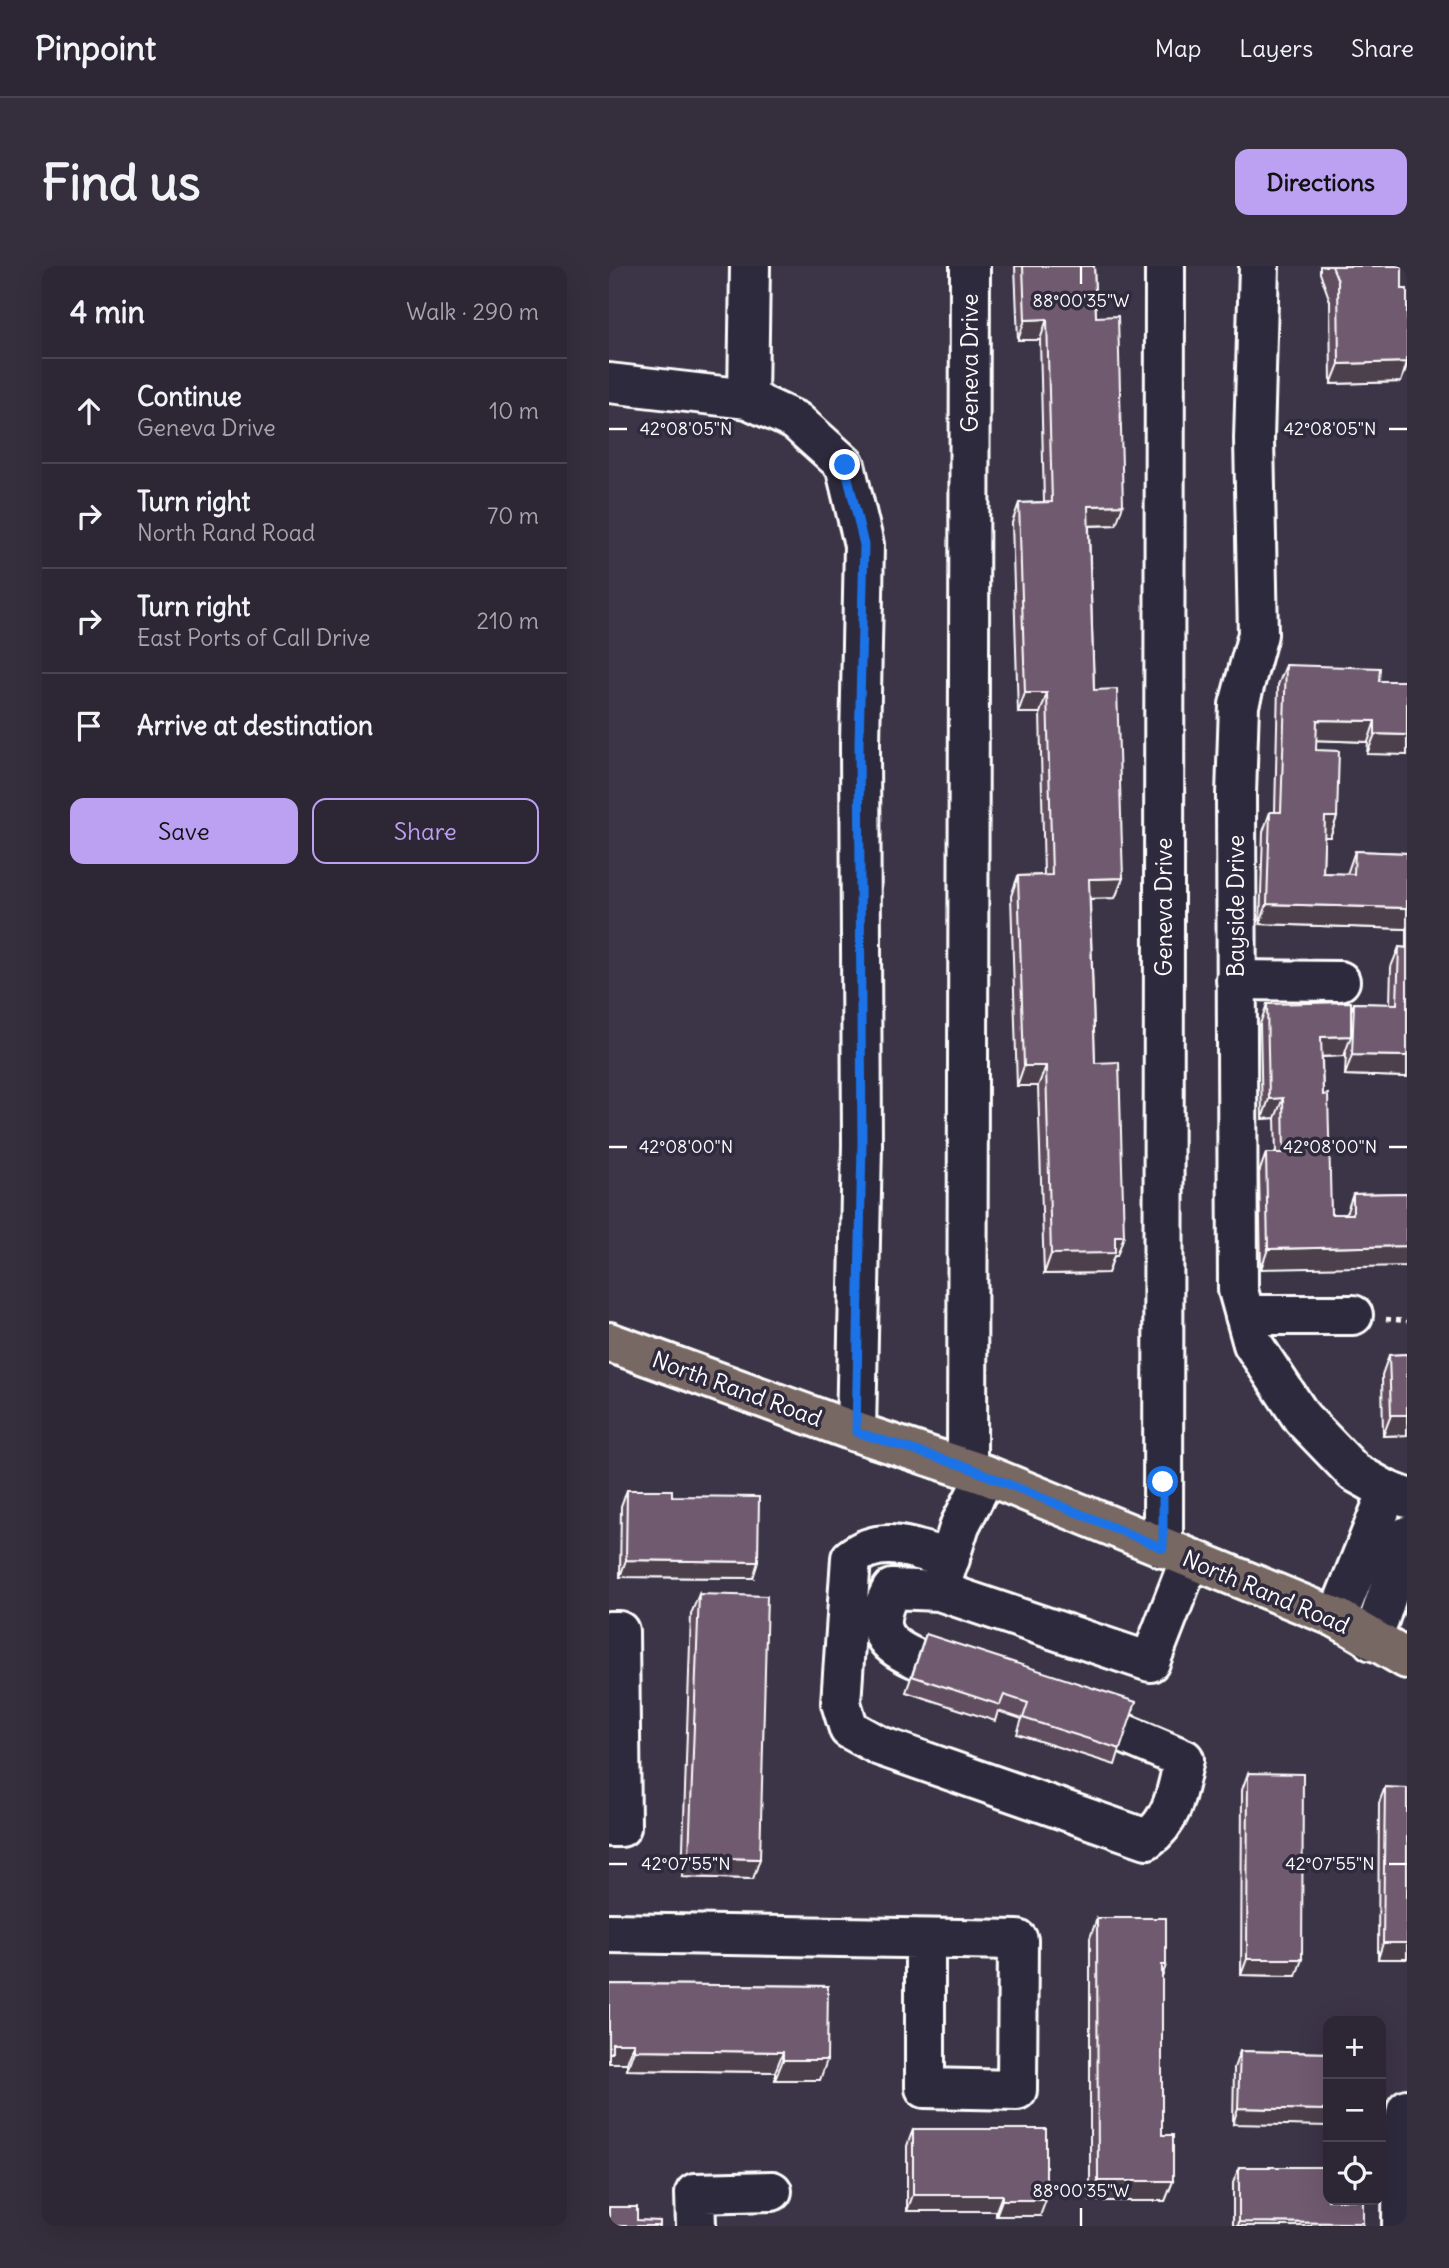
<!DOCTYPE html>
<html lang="en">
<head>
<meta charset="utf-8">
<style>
  :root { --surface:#2d2735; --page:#352f3d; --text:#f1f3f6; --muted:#a7a5ad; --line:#484450; --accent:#bca0f2 }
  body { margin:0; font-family:Delius,sans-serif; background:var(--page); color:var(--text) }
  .controls { position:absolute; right:21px; bottom:21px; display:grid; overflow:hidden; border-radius:14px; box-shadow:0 7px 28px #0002 }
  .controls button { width:63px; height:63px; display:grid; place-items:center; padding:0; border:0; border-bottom:2px solid var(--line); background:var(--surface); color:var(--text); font:35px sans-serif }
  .stop { position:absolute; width:21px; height:21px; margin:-16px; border:5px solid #1a73e8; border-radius:50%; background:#fff }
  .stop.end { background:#1a73e8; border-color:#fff; box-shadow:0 2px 7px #0008 }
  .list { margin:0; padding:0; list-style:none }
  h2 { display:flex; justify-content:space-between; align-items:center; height:91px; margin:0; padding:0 28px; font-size:30px }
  h2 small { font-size:23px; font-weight:400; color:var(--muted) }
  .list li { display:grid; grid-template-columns:46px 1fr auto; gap:21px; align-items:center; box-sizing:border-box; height:105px; padding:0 28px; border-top:2px solid var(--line) }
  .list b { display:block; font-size:26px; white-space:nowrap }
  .list p { margin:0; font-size:23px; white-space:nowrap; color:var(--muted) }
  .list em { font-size:23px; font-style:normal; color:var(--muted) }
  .actions { display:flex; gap:14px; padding:21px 28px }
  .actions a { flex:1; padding:16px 0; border:2px solid var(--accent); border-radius:14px; text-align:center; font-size:24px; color:var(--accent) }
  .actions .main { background:var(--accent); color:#111 }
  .icon { flex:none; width:38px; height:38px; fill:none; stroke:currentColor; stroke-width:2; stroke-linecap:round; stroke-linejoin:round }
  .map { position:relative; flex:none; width:798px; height:1960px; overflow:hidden; border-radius:14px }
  header { display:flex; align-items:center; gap:42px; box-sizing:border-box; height:98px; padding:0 35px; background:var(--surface); border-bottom:2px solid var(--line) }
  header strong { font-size:33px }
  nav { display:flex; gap:38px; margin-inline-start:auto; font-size:24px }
  .intro { display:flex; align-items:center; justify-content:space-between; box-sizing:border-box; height:168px; padding:0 42px }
  h1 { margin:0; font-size:49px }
  .button { padding:18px 32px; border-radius:14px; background:var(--accent); color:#111; font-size:24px; font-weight:700 }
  main { display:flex; gap:42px; padding:0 42px }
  aside { flex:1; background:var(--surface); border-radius:14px; box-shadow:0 7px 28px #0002 }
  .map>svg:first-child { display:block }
</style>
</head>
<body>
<header>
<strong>Pinpoint</strong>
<nav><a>Map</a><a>Layers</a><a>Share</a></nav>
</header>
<div class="intro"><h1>Find us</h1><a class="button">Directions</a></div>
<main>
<aside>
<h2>4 min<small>Walk · 290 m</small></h2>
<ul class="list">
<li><svg class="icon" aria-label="ahead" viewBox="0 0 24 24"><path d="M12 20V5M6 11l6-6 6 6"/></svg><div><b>Continue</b><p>Geneva Drive</p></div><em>10 m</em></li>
<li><svg class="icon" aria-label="right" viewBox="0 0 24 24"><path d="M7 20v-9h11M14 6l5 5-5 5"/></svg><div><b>Turn right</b><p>North Rand Road</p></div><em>70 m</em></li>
<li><svg class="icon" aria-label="right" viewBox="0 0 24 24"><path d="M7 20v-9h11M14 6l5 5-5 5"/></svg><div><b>Turn right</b><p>East Ports of Call Drive</p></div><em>210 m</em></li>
<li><svg class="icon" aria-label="arrive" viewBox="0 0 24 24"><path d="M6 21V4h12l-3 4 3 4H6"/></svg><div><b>Arrive at destination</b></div></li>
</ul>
<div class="actions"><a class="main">Save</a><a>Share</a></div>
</aside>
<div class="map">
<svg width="798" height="1960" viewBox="0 0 798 1960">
  <rect width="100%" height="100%" fill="#3c3447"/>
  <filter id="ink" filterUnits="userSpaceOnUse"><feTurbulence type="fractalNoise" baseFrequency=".0143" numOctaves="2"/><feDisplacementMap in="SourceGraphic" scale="14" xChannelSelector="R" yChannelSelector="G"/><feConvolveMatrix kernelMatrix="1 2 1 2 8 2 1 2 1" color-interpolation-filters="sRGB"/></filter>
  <g filter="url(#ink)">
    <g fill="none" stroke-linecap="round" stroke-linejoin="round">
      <defs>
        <g id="minor">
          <path d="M650 0 645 173 649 368 630 439 627 529 629 1024 644 1078 693 1152 745 1206 779 1225 798 1232"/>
          <path d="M0 117 139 133 187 155 236 199 255 279 251 477 253 878 247 1166"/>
          <path d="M139 133 141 0"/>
          <path d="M627 714 731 715"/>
          <path d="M636 1049H744"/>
          <path d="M358 1201 361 0"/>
          <path d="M554 1282 556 0"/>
          <path d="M341 1293C305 1284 274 1267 242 1292L232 1437 240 1463 271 1480 538 1573C565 1554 568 1523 575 1493L516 1468"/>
          <path d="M333 1316 351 1259 377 1209"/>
          <path d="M728 1352 779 1225"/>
          <path d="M0 1365H10L12 1561H0"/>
          <path d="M763 1375 798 1270"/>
          <path d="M308 1393C271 1377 262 1360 283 1323L330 1325 541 1396 581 1293"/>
          <path d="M0 1667 409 1674 408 1824 316 1822V1673"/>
          <path d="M87 1960 86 1927 163 1925"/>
          <path d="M793 1960 794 1863 798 1843"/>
        </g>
        <path id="major" d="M0 1076 247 1166 377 1209 728 1352 798 1393"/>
      </defs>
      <!-- minor casing -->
      <use href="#minor" stroke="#fff" stroke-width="44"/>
      <!-- major casing -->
      <use href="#major" stroke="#fff" stroke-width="44"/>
      <!-- path -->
      <path stroke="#fff" stroke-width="4.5" stroke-dasharray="5 5" stroke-linecap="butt" d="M777 1053 798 1055"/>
      <!-- minor -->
      <use href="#minor" stroke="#2f2a3d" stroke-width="38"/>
      <!-- major -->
      <use href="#major" stroke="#776864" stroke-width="38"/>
    </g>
    <!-- wall -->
    <g fill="#604d5f" stroke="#fff" stroke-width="2">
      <path d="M406 0H485L487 51 507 259 480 260 485 424 514 612 506 632 481 633 486 797 508 990H505L499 1007 435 1008 429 820H408L402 630 409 610 435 609 431 447H409L403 257 410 237 435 236 431 74H409Z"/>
      <path d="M711 0H793V23H798V99L792 116 722 118 721 35 711 7Z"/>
      <path d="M677 399 770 415H798L758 488 759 476 707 474V484L728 551 721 571H715L714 607 738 608 746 585 798 587V811L736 809 737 786 735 790 713 791 714 829 722 948H737L744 928 798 927 652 1003 650 907 657 887H667L666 852 653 853 651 758 658 738 742 745 745 737 781 738 782 701 790 681 797 682V663L651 658 654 566 661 546H666L669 419Z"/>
      <path d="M798 1088V1169L774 1170 773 1109 780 1089Z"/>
      <path d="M18 1224 63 1230 144 1312 11 1311 12 1240Z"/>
      <path d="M90 1328 144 1613 73 1611 82 1348Z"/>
      <path d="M317 1368 511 1483 506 1499 408 1468 413 1453 389 1445 386 1455 297 1426Z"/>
      <path d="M639 1507 687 1710 632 1709 633 1524Z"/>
      <path d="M776 1521 798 1693H769L770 1537Z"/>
      <path d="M488 1652 557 1699 553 1710V1869L564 1915 556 1935H481V1672Z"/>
      <path d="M0 1718 219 1720 211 1814H166V1806L18 1804V1797H0Z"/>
      <path d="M631 1785 719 1787 624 1858 625 1802Z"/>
      <path d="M304 1863 431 1950H387V1945H298V1880Z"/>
      <path d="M630 1901 754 1957 753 1960H624V1917Z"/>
    </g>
    <!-- shaded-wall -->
    <g fill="#4e3f4e" stroke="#fff" stroke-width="2">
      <path d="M438 53 431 74H409L416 54Z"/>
      <path d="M798 96 792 116 722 118 730 98Z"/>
      <path d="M514 239 507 259 472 260 479 240Z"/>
      <path d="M416 427H438L431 447H409Z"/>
      <path d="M708 454 766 455 759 476 701 474Z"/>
      <path d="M766 468 798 469V489L758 488Z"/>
      <path d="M716 551H728L721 571H708Z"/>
      <path d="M514 612 506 632 473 633 480 613Z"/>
      <path d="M658 638 798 642V660L797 663 651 658Z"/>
      <path d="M742 770 735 790 705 791 712 771Z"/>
      <path d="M743 789 798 790V811L736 809Z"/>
      <path d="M415 800H437L429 820H408Z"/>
      <path d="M674 832 666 852 653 853 660 833Z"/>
      <path d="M506 970H515L508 990H505L499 1007 435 1008 442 988Z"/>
      <path d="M798 980V1000L652 1003 659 983Z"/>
      <path d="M782 1149H798V1169L774 1170Z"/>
      <path d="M17 1294 149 1296 144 1312 11 1311Z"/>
      <path d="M80 1591 151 1593 144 1613 73 1611Z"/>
      <path d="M774 1677H798V1693H769Z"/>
      <path d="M638 1693H693L687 1710 632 1709Z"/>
      <path d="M553 1699H557L550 1719Z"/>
      <path d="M3 1777H25L18 1797H0V1786Z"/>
      <path d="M25 1784 174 1786 166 1806 18 1804Z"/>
      <path d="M174 1794H218L211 1814H166Z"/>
      <path d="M629 1842 719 1844V1860L624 1858Z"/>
      <path d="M489 1915H564L556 1935H481Z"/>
      <path d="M304 1929H393L387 1945H298Z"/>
      <path d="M393 1934H437L431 1950H387Z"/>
      <path d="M630 1956 754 1957 753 1960H629Z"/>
    </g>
    <!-- building -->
    <g fill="#705a6f" stroke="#fff" stroke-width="2">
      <path d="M414 0H485L487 51 509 50 514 239 479 240 485 424 508 423 514 612 480 613 486 797 510 796 515 970H506V987L442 988 437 800H415L409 610 443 609 438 427H416L410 237 443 236 438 53 416 54Z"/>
      <path d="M723 0H793V23H798V96L730 98 729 15Z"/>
      <path d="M677 399 771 402 770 415H798V469L766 468V455L708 454 707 484 730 485 728 551H716L714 607 745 608 746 585 798 587V642L658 638 661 546H672Z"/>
      <path d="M790 681 798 682V790L743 789 745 737 788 738Z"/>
      <path d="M742 736V770L712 771 714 829 719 828 722 948H744V928L798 927V980L659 983 657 887H675L674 832 660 833 658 738Z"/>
      <path d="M798 1088V1149H782L780 1089Z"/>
      <path d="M18 1224H63V1230L150 1231 149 1296 17 1294Z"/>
      <path d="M90 1328 158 1330 151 1593 80 1591Z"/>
      <path d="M317 1368 527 1436 511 1483 414 1452 419 1437 395 1429 391 1439 303 1410Z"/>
      <path d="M639 1507 694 1508 693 1693H638Z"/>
      <path d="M776 1521 798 1522V1677H774Z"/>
      <path d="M488 1652H557V1699H553V1869H564V1915H489Z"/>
      <path d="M0 1718 219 1720 218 1794H174V1786L25 1784V1777H3V1787H0Z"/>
      <path d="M631 1785 719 1787V1844L629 1842Z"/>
      <path d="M304 1863H437V1934H393V1929H304Z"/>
      <path d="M630 1901H719V1934H754V1957L630 1956Z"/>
      <path d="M0 1941H28V1954L51 1955V1960H0Z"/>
    </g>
  </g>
  <g fill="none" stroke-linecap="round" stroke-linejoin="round" filter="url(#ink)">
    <!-- route -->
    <path stroke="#1a73e8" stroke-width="9" d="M236 199 255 279 250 477 253 878 247 1166 358 1201 554 1282V1216"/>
  </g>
  <!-- ticks -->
  <path fill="none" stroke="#fff" stroke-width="2.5" d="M472 0V18M0 163H18M780 163H798M0 881H18M780 881H798M0 1598H18M780 1598H798M472 1942V1960"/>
  <g text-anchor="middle" stroke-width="7" stroke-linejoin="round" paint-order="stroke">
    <!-- street labels -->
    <g font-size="23" fill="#fff" stroke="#2f2a3d">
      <text transform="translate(361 97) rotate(-90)" y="8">Geneva Drive</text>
      <text transform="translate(627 640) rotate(-90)" y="8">Bayside Drive</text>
      <text transform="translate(555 641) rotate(-90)" y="8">Geneva Drive</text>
      <text transform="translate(128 1123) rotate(20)" y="8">North Rand Road</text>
      <text transform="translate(657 1326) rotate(23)" y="8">North Rand Road</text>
    </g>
  </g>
  <g font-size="18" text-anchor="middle" fill="#fff" stroke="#2f2a3d" stroke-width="7" stroke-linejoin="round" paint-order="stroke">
    <text x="472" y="41">88°00'35"W</text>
    <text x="77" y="169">42°08'05"N</text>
    <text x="721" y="169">42°08'05"N</text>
    <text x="77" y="887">42°08'00"N</text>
    <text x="721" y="887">42°08'00"N</text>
    <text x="77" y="1604">42°07'55"N</text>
    <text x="721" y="1604">42°07'55"N</text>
    <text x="472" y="1931">88°00'35"W</text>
  </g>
</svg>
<div class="controls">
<button>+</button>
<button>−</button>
<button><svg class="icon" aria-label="locate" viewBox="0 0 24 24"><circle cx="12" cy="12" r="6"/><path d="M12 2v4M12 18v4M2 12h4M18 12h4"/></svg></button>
</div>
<div class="stop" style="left:554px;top:1216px"></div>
<div class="stop end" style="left:236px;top:199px"></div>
</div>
</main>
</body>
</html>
